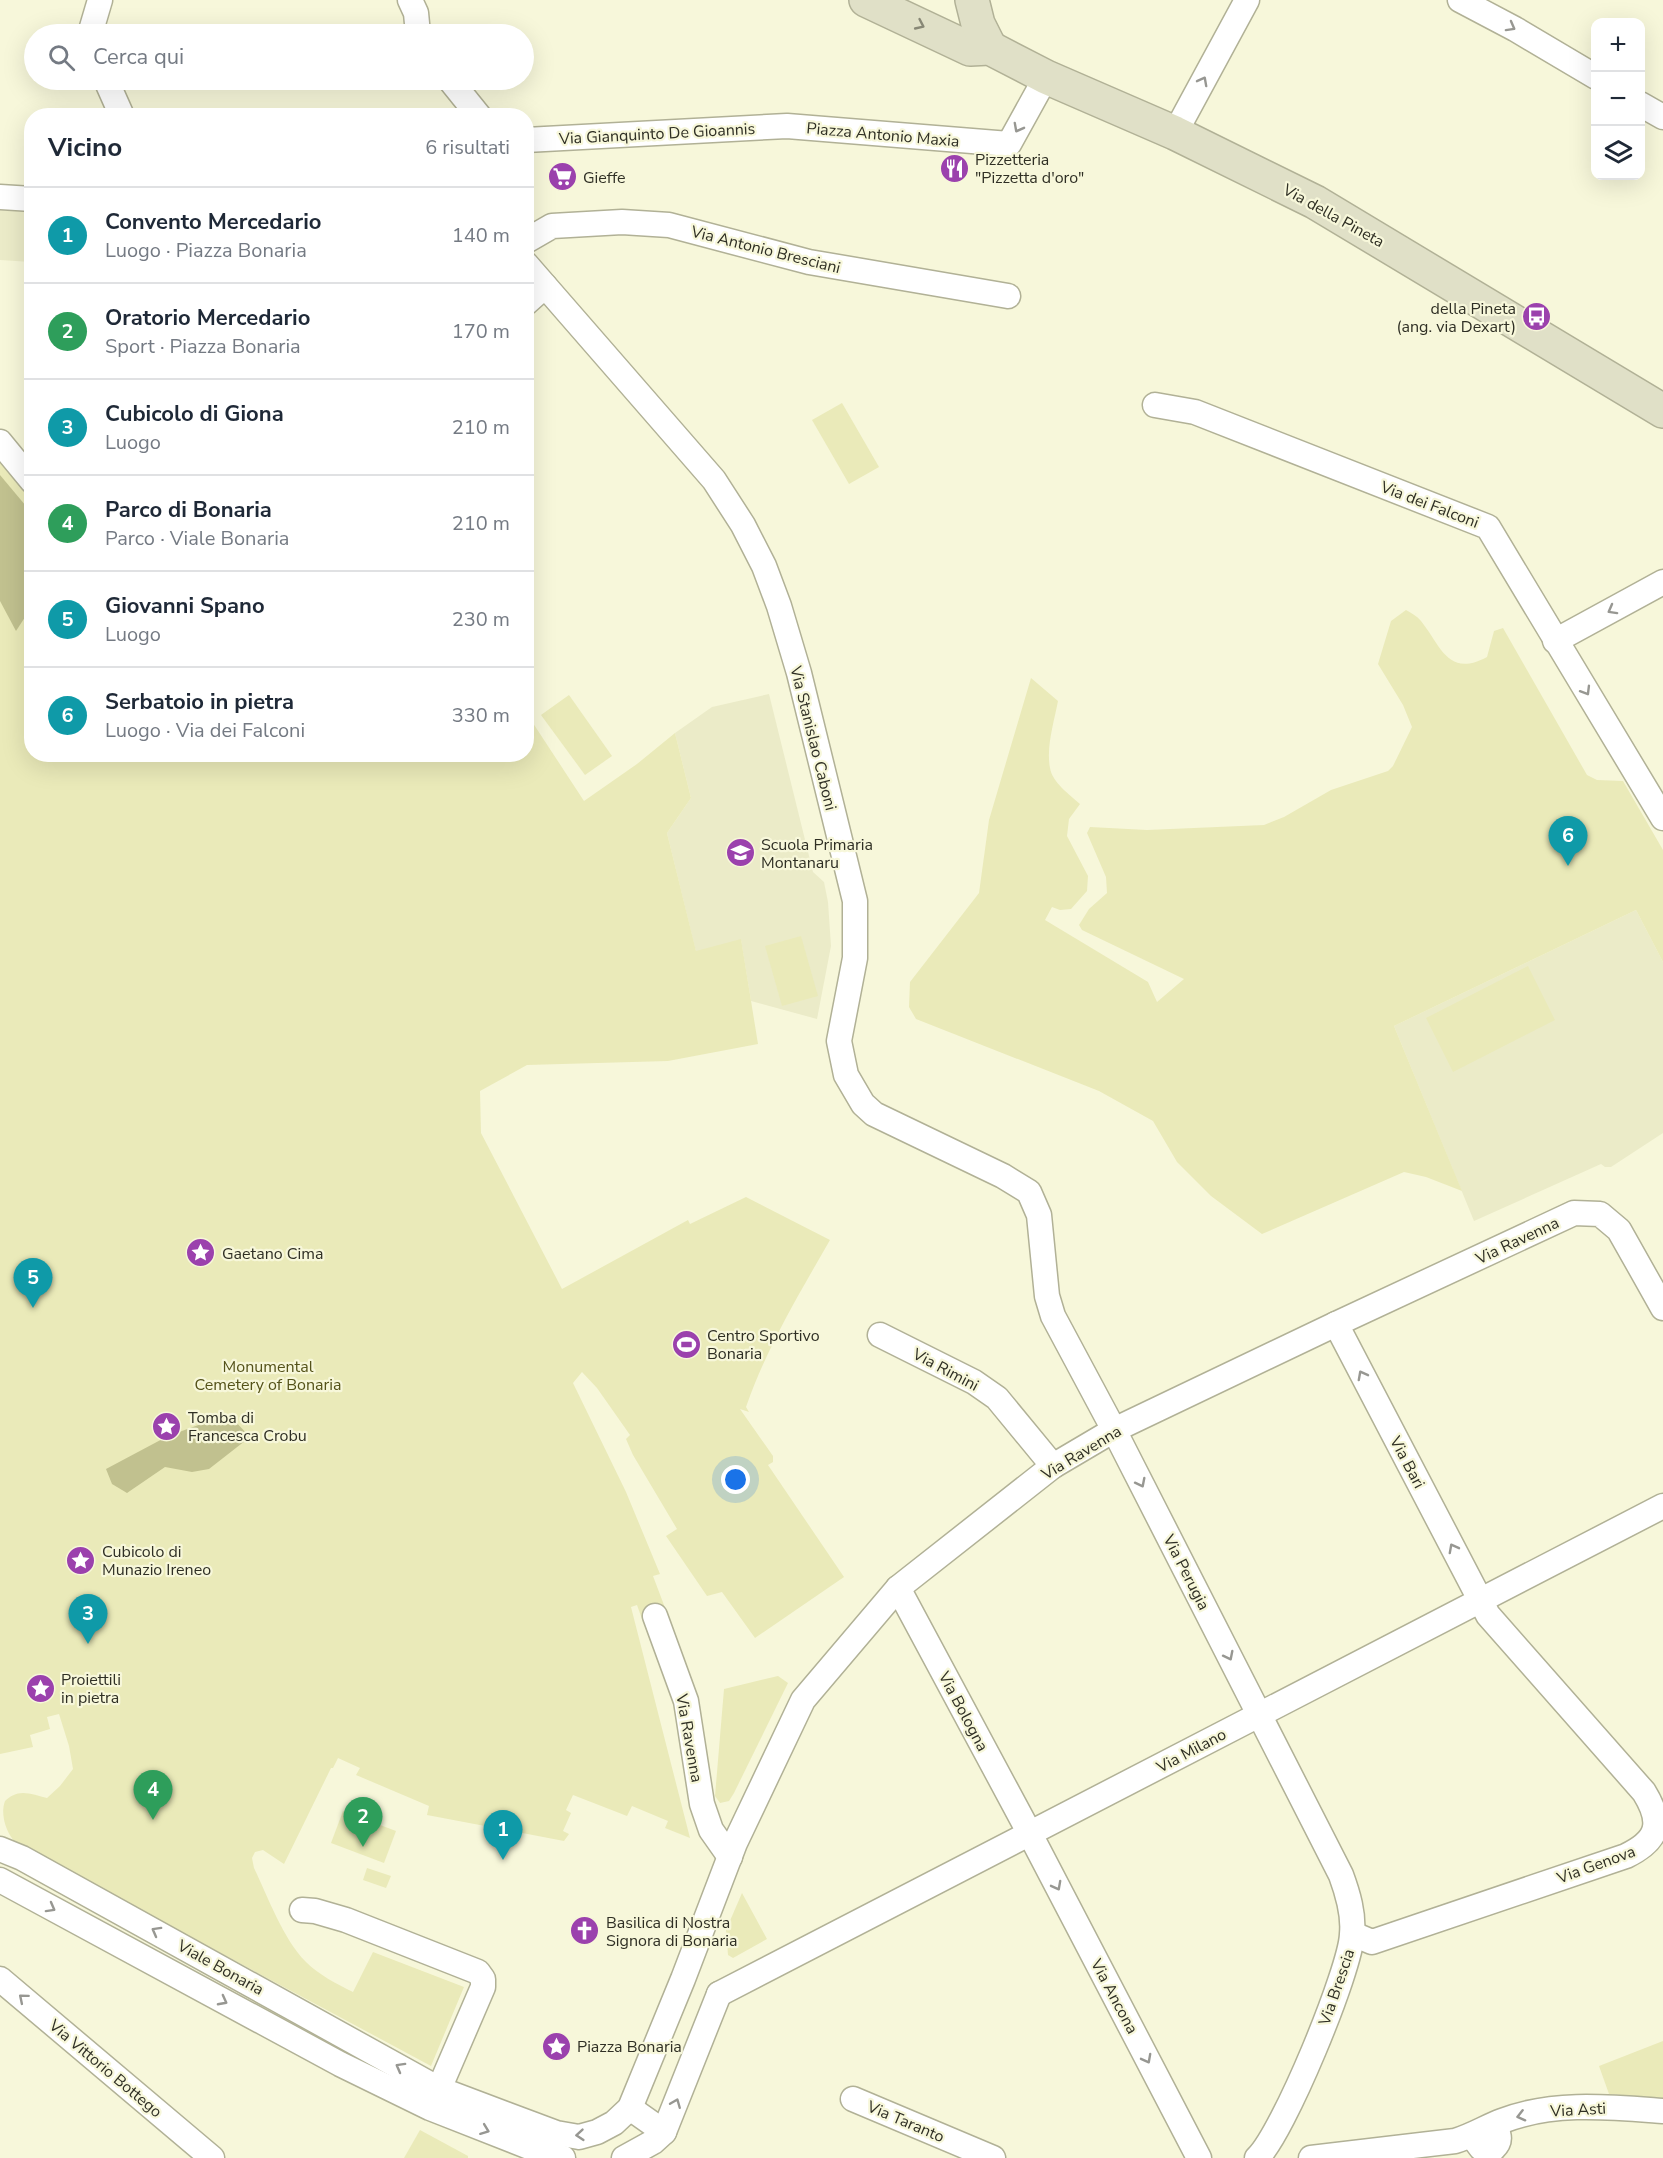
<!DOCTYPE html>
<html lang="it">
<head>
<meta charset="utf-8">
<style>
  :root { --surface:#fff; --page:#f6f6f7; --text:#1f2937; --muted:#747a83; --line:#e0e1e3; --accent:#9b41ad }
  body { margin:0; font-family:"Nunito Sans",sans-serif; background:var(--page); color:var(--text) }
  .controls { position:absolute; right:18px; top:18px; display:grid; overflow:hidden; border-radius:12px; box-shadow:0 6px 24px #0002 }
  .controls button { width:54px; height:54px; display:grid; place-items:center; padding:0; border:0; border-bottom:2px solid var(--line); background:var(--surface); color:var(--text); font:30px sans-serif }
  .you { position:absolute; left:736px; top:1480px; width:21px; height:21px; margin:-15px; border:4px solid #fff; border-radius:50%; background:#1a73e8; box-shadow:0 0 0 9px #1a73e833 }
  .badge { display:grid; place-items:center; width:39px; height:39px; border-radius:50%; background:var(--accent); color:#fff; font-size:20px; font-weight:700 }
  .pin { position:absolute; translate:-50% -50px; filter:drop-shadow(0 2px 3px #0008) }
  .pin::after { content:''; position:absolute; top:32px; width:21px; height:18px; background:inherit; clip-path:polygon(0 0,100% 0,50% 100%) }
  .list { margin:0; padding:0; list-style:none }
  h2 { display:flex; justify-content:space-between; align-items:center; height:78px; margin:0; padding:0 24px; font-size:26px }
  h2 small { font-size:20px; font-weight:400; color:var(--muted) }
  .list li { display:grid; grid-template-columns:39px 1fr auto; gap:18px; align-items:center; box-sizing:border-box; height:96px; padding:0 24px; border-top:2px solid var(--line) }
  .list b { display:block; font-size:22px; white-space:nowrap }
  .list p { margin:0; font-size:20px; white-space:nowrap; color:var(--muted) }
  .list em { font-size:20px; font-style:normal; color:var(--muted) }
  .icon { flex:none; width:33px; height:33px; fill:none; stroke:currentColor; stroke-width:2; stroke-linecap:round; stroke-linejoin:round }
  .map { position:relative; flex:none; width:1663px; height:2158px; overflow:hidden }
  .search { position:absolute; background:var(--surface); box-shadow:0 6px 24px #0002; left:24px; top:24px; width:510px; height:66px; display:flex; align-items:center; gap:15px; box-sizing:border-box; padding:0 21px; border-radius:33px; color:var(--muted); font-size:22px }
  .panel { position:absolute; background:var(--surface); box-shadow:0 6px 24px #0002; left:24px; top:108px; width:510px; height:654px; border-radius:24px }
  .map>svg:first-child { display:block }
</style>
</head>
<body>
<div class="map">
<svg width="1663" height="2158" viewBox="0 0 1663 2158">
  <rect width="100%" height="100%" fill="#f7f7da"/>
  <!-- built -->
  <g fill="#ebebc8">
    <path d="M0 210 31 212V262L0 260Z"/>
    <path d="M769 694 813 872 824 882 828 902 831 946 817 1019 751 1001 741 940 696 952 667 833 691 798 675 733 712 707Z"/>
    <path d="M1636 910 1663 962V1133L1611 1167H1605L1601 1164 1474 1221 1394 1026Z"/>
  </g>
  <!-- green -->
  <g fill="#eaeab9">
    <path d="M842 403 879 467 849 484 812 420Z"/>
    <path d="M0 461 31 498 32 754H526L527 714 584 801 637 764 675 733 691 798 667 833 696 951 741 939 758 1044 668 1061 527 1065 480 1091 481 1133 562 1289 688 1220 690 1224 746 1197 830 1240C799 1294 766 1349 746 1407L749 1412 740 1409 773 1456V1462L768 1465 844 1577 755 1638 722 1592 707 1596 666 1536 677 1529 633 1455 626 1439 630 1435 597 1388 582 1372 573 1383 626 1492 660 1574 653 1576 667 1613 642 1619 637 1605 631 1607 690 1838 665 1828 668 1821 632 1806 627 1816 573 1795 566 1810 571 1813 563 1831 569 1834 564 1841 427 1815 429 1806 356 1775 360 1768 338 1758 333 1768H331L284 1864 263 1850 255 1852 252 1858 254 1868C268 1897 283 1939 306 1962 319 1975 337 1984 353 1992L373 1952 464 1987 431 2066 16 1843C6 1833 0 1814 5 1801 10 1796 16 1793 23 1793 31 1793 39 1796 47 1798L60 1786 73 1769 69 1746 59 1714 47 1717 50 1729 30 1735 33 1747 0 1754Z"/>
    <path d="M1406 610C1411 613 1417 616 1421 621 1441 646 1448 678 1487 657L1494 631 1503 628 1587 775 1597 780 1623 781 1663 850V962L1636 910 1394 1026 1462 1191 1426 1177 1404 1172 1262 1234 1211 1196 1177 1162 1153 1121 1099 1091 916 1019 909 1007 910 982 979 893 989 820 1031 678 1058 701C1054 722 1046 747 1050 768 1052 782 1070 795 1080 804L1069 819 1067 836 1088 876 1087 891 1071 909 1060 910 1052 907 1045 920 1148 982 1157 1002 1184 979 1082 930 1079 925 1089 909 1107 893 1106 877 1087 833 1090 827 1147 830 1264 825 1284 817 1331 790 1388 771 1393 766 1412 727 1403 705 1378 664 1391 621Z"/>
    <path d="M569 695 612 756 585 775 541 715Z"/>
    <path d="M801 936 818 996 782 1006 765 946Z"/>
    <path d="M1528 966 1555 1020 1453 1072 1426 1018Z"/>
    <path d="M778 1676 788 1683 734 1793 729 1801 720 1803 715 1796 724 1689Z"/>
    <path d="M343 1811 396 1831 384 1863 331 1843Z"/>
    <path d="M367 1868 391 1876 386 1888 363 1880Z"/>
    <path d="M742 1893 767 1939 733 1958 728 1955 726 1930Z"/>
    <path d="M1663 2041V2098L1609 2094 1599 2066Z"/>
    <path d="M420 2130 468 2156V2158H404Z"/>
  </g>
  <!-- forest -->
  <g fill="#c1c18f">
    <path d="M0 475 31 512V608L16 631 0 601Z"/>
    <path d="M232 1418 250 1437 209 1469 192 1472 165 1467 127 1493 112 1484 106 1469 168 1436 204 1423Z"/>
  </g>
  <g fill="none" stroke-linecap="round" stroke-linejoin="round">
    <defs>
      <g id="street">
        <path d="M410 0 416 13 418 34"/>
        <path d="M1460 0 1515 29 1596 77"/>
        <path d="M90 34 100 0"/>
        <path d="M106 80 122 116"/>
        <path d="M450 80 479 116"/>
        <path d="M1640 104 1663 117"/>
        <path d="M1175 133 1247 0"/>
        <path d="M526 140 787 126 1009 144 1046 77"/>
        <path d="M0 197 32 199"/>
        <path d="M526 241 552 226 622 222 669 225 809 262 1008 296"/>
        <path d="M526 264 714 480 743 525 764 566 779 606 799 673 855 901V958L839 1041 846 1075 863 1104 874 1114 1003 1176 1029 1192 1039 1215 1047 1296 1053 1316 1114 1430 1341 1875C1348 1894 1354 1914 1352 1934 1351 1969 1283 2134 1257 2158"/>
        <path d="M526 303 545 286"/>
        <path d="M1155 405 1195 412 1488 527 1663 818"/>
        <path d="M0 442 32 481"/>
        <path d="M1555 641 1663 582"/>
        <path d="M1336 1324 1488 1615 1644 1792C1663 1823 1659 1840 1626 1856L1372 1942 1353 1934"/>
        <path d="M880 1335 974 1382 997 1398 1053 1466"/>
        <path d="M898 1588 1030 1834 1199 2158"/>
        <path d="M655 1616 686 1701 702 1804 711 1830 730 1857"/>
        <path d="M0 1849 22 1858 439 2089 556 2133 579 2137 597 2132 614 2123 630 2108 683 1979 735 1843 803 1700 898 1588 1053 1466 1114 1430 1336 1324 1574 1213 1600 1214 1619 1230 1663 1308"/>
        <path d="M0 1880 340 2064 430 2108 547 2154 563 2158"/>
        <path d="M302 1910 315 1911 346 1920 478 1972 483 1979V1987L433 2103"/>
        <path d="M0 1979 212 2158"/>
        <path d="M719 1994 1663 1506"/>
        <path d="M853 2099 993 2158"/>
        <path d="M630 2108 664 2132"/>
        <path d="M1472 2136 1481 2148 1493 2149C1502 2141 1499 2135 1495 2125"/>
        <path d="M624 2158 653 2142 664 2132 719 1994"/>
        <path d="M1311 2158 1455 2141C1472 2136 1486 2127 1502 2121 1553 2101 1610 2107 1663 2111"/>
      </g>
      <g id="secondary">
        <path d="M866 0 970 49 990 48 1046 77 1175 133 1315 202 1663 411"/>
        <path d="M972 0 978 24 990 48"/>
      </g>
    </defs>
    <!-- street casing -->
    <use href="#street" stroke="#b1b196" stroke-width="27"/>
    <!-- secondary casing -->
    <use href="#secondary" stroke="#b1b196" stroke-width="36"/>
    <!-- street -->
    <use href="#street" stroke="#fff" stroke-width="24"/>
    <!-- secondary -->
    <use href="#secondary" stroke="#e0e0c7" stroke-width="33"/>
  </g>
  <!-- one-way arrows -->
  <defs><path id="oneway-chevron" d="M-2-3.5L2.5 0L-2 3.5" fill="none" stroke-width="1.6" stroke-linecap="round" stroke-linejoin="round" transform="scale(1.5)"/></defs>
  <use stroke="#888876" href="#oneway-chevron" transform="translate(920 25) rotate(25)"/>
  <g stroke="#979792">
    <use href="#oneway-chevron" transform="translate(1511 27) rotate(29)"/>
    <use href="#oneway-chevron" transform="translate(1203 81) rotate(-62)"/>
    <use href="#oneway-chevron" transform="translate(1018 128) rotate(118)"/>
    <use href="#oneway-chevron" transform="translate(1612 610) rotate(151)"/>
    <use href="#oneway-chevron" transform="translate(1586 691) rotate(59)"/>
    <use href="#oneway-chevron" transform="translate(1362 1375) rotate(-118)"/>
    <use href="#oneway-chevron" transform="translate(1141 1483) rotate(63)"/>
    <use href="#oneway-chevron" transform="translate(1453 1548) rotate(-118)"/>
    <use href="#oneway-chevron" transform="translate(1229 1656) rotate(63)"/>
    <use href="#oneway-chevron" transform="translate(1057 1886) rotate(62)"/>
    <use href="#oneway-chevron" transform="translate(51 1908) rotate(29)"/>
    <use href="#oneway-chevron" transform="translate(156 1931) rotate(-151)"/>
    <use href="#oneway-chevron" transform="translate(23 1998) rotate(-140)"/>
    <use href="#oneway-chevron" transform="translate(223 2001) rotate(28)"/>
    <use href="#oneway-chevron" transform="translate(1147 2059) rotate(62)"/>
    <use href="#oneway-chevron" transform="translate(400 2067) rotate(-151)"/>
    <use href="#oneway-chevron" transform="translate(676 2103) rotate(-68)"/>
    <use href="#oneway-chevron" transform="translate(1521 2116) rotate(166)"/>
    <use href="#oneway-chevron" transform="translate(485 2130) rotate(21)"/>
    <use href="#oneway-chevron" transform="translate(580 2135) rotate(175)"/>
  </g>
  <!-- icons -->
  <defs>
    <symbol id="restaurant-disc" viewBox="-11 -11 22 22"><circle r="9.5" fill="#9b41ad" stroke="#f7f7da"/><path d="M-5-6h1v4h1v-4h1v4h1v-4h1v5L-1.5 .5V6h-2V.5L-5-1ZM5-6V6H3V1.5H1.5Q1.5-4 5-6Z" fill="#fff"/></symbol>
    <symbol id="supermarket-disc" viewBox="-11 -11 22 22"><circle r="9.5" fill="#9b41ad" stroke="#f7f7da"/><path d="M-6-5.5h2.5l.6 2H6L4.5 2H-2.5L-4.4-4H-6ZM-1.5 3.2a1.3 1.3 0 1 0 .1 0ZM3 3.2a1.3 1.3 0 1 0 .1 0Z" fill="#fff"/></symbol>
    <symbol id="bus-disc" viewBox="-11 -11 22 22"><circle r="9.5" fill="#9b41ad" stroke="#f7f7da"/><path d="M-5-6H5V4H4V6H2V4H-2V6H-4V4H-5ZM-3.5-4V0h7V-4ZM-3.5 1.2v1.5H-2V1.2ZM2 1.2v1.5H3.5V1.2Z" fill="#fff"/></symbol>
    <symbol id="school-disc" viewBox="-11 -11 22 22"><circle r="9.5" fill="#9b41ad" stroke="#f7f7da"/><path d="M0-5L7-2L0 1L-7-2ZM-4 1L0 2.5L4 1V4Q0 6-4 4Z" fill="#fff"/></symbol>
    <symbol id="sight-disc" viewBox="-11 -11 22 22"><circle r="9.5" fill="#9b41ad" stroke="#f7f7da"/><path d="M0-6L1.8-2.2L6-1.7L2.9 1.2L3.7 5.4L0 3.3L-3.7 5.4L-2.9 1.2L-6-1.7L-1.8-2.2Z" fill="#fff"/></symbol>
    <symbol id="stadium-disc" viewBox="-11 -11 22 22"><circle r="9.5" fill="#9b41ad" stroke="#f7f7da"/><path d="M0-5a6.5 5 0 1 0 0 10a6.5 5 0 1 0 0-10ZM-3.5-1.8h7v3.6h-7Z" fill="#fff"/></symbol>
    <symbol id="church-disc" viewBox="-11 -11 22 22"><circle r="9.5" fill="#9b41ad" stroke="#f7f7da"/><path d="M-1.2-6h2.4v3.5h3.3v2.4h-3.3V6h-2.4V-.1h-3.3v-2.4h3.3Z" fill="#fff"/></symbol>
  </defs>
  <g fill-rule="evenodd">
    <use href="#restaurant-disc" x="938" y="152" width="33" height="33"/>
    <use href="#supermarket-disc" x="546" y="160" width="33" height="33"/>
    <use href="#bus-disc" x="1520" y="300" width="33" height="33"/>
    <use href="#school-disc" x="724" y="836" width="33" height="33"/>
    <use href="#sight-disc" x="184" y="1236" width="33" height="33"/>
    <use href="#stadium-disc" x="670" y="1328" width="33" height="33"/>
    <use href="#sight-disc" x="150" y="1410" width="33" height="33"/>
    <use href="#sight-disc" x="64" y="1544" width="33" height="33"/>
    <use href="#sight-disc" x="24" y="1672" width="33" height="33"/>
    <use href="#church-disc" x="568" y="1914" width="33" height="33"/>
    <use href="#sight-disc" x="540" y="2030" width="33" height="33"/>
  </g>
  <g text-anchor="middle" stroke-width="4.5" stroke-linejoin="round" paint-order="stroke">
    <!-- street labels -->
    <g font-size="16" fill="#2f2f24" stroke="#f7f7da">
      <text transform="translate(657 133) rotate(-3)" y="6">Via Gianquinto De Gioannis</text>
      <text transform="translate(883 134) rotate(5)" y="6">Piazza Antonio Maxia</text>
      <text transform="translate(1334 215) rotate(29)" y="6">Via della Pineta</text>
      <text transform="translate(766 249) rotate(14)" y="6">Via Antonio Bresciani</text>
      <text transform="translate(1430 504) rotate(21)" y="6">Via dei Falconi</text>
      <text transform="translate(814 738) rotate(76)" y="6">Via Stanislao Caboni</text>
      <text transform="translate(1517 1240) rotate(-25)" y="6">Via Ravenna</text>
      <text transform="translate(946 1369) rotate(28)" y="6">Via Rimini</text>
      <text transform="translate(1081 1452) rotate(-31)" y="6">Via Ravenna</text>
      <text transform="translate(1408 1462) rotate(62)" y="6">Via Bari</text>
      <text transform="translate(1187 1572) rotate(63)" y="6">Via Perugia</text>
      <text transform="translate(964 1711) rotate(62)" y="6">Via Bologna</text>
      <text transform="translate(690 1738) rotate(80)" y="6">Via Ravenna</text>
      <text transform="translate(1191 1750) rotate(-28)" y="6">Via Milano</text>
      <text transform="translate(1596 1864) rotate(-20)" y="6">Via Genova</text>
      <text transform="translate(221 1967) rotate(29)" y="6">Viale Bonaria</text>
      <text transform="translate(1336 1987) rotate(-71)" y="6">Via Brescia</text>
      <text transform="translate(1115 1996) rotate(62)" y="6">Via Ancona</text>
      <text transform="translate(106 2068) rotate(40)" y="6">Via Vittorio Bottego</text>
      <text transform="translate(1578 2109) rotate(-3)" y="6">Via Asti</text>
      <text transform="translate(906 2121) rotate(23)" y="6">Via Taranto</text>
    </g>
    <!-- poi labels -->
    <g font-size="16" fill="#2f2f24" stroke="#f7f7da" text-anchor="start">
      <text x="975" y="165">Pizzetteria<tspan x="975" dy="18">"Pizzetta d'oro"</tspan></text>
      <text x="583" y="183">Gieffe</text>
      <text x="1516" y="314" text-anchor="end">della Pineta<tspan x="1516" dy="18">(ang. via Dexart)</tspan></text>
      <text x="761" y="850">Scuola Primaria<tspan x="761" dy="18">Montanaru</tspan></text>
      <text x="222" y="1259">Gaetano Cima</text>
      <text x="707" y="1341">Centro Sportivo<tspan x="707" dy="18">Bonaria</tspan></text>
      <text x="188" y="1423">Tomba di<tspan x="188" dy="18">Francesca Crobu</tspan></text>
      <text x="102" y="1557">Cubicolo di<tspan x="102" dy="18">Munazio Ireneo</tspan></text>
      <text x="61" y="1685">Proiettili<tspan x="61" dy="18">in pietra</tspan></text>
      <text x="606" y="1928">Basilica di Nostra<tspan x="606" dy="18">Signora di Bonaria</tspan></text>
      <text x="577" y="2052">Piazza Bonaria</text>
    </g>
    <!-- park labels -->
    <g font-size="16" fill="#545219" stroke="#f7f7da">
      <text x="268" y="1372">Monumental<tspan x="268" dy="18">Cemetery of Bonaria</tspan></text>
    </g>
  </g>
</svg>
<div class="controls">
<button>+</button>
<button>−</button>
<button><svg class="icon" aria-label="layers" viewBox="0 0 24 24"><path d="M12 4l9 5-9 5-9-5zM3 14l9 5 9-5"/></svg></button>
</div>
<div class="you"></div>
<div class="pin badge" style="left:503px;top:1860px;background:#0f9aa8">1</div>
<div class="pin badge" style="left:363px;top:1847px;background:#2e9e5b">2</div>
<div class="pin badge" style="left:88px;top:1644px;background:#0f9aa8">3</div>
<div class="pin badge" style="left:153px;top:1820px;background:#2e9e5b">4</div>
<div class="pin badge" style="left:33px;top:1308px;background:#0f9aa8">5</div>
<div class="pin badge" style="left:1568px;top:866px;background:#0f9aa8">6</div>
<div class="search"><svg class="icon" aria-label="search" viewBox="0 0 24 24"><circle cx="10" cy="10" r="6"/><path d="M15 15l6 6"/></svg>Cerca qui</div>
<section class="panel">
<h2>Vicino<small>6 risultati</small></h2>
<ul class="list">
<li><span class="badge" style="background:#0f9aa8">1</span><div><b>Convento Mercedario</b><p>Luogo · Piazza Bonaria</p></div><em>140 m</em></li>
<li><span class="badge" style="background:#2e9e5b">2</span><div><b>Oratorio Mercedario</b><p>Sport · Piazza Bonaria</p></div><em>170 m</em></li>
<li><span class="badge" style="background:#0f9aa8">3</span><div><b>Cubicolo di Giona</b><p>Luogo</p></div><em>210 m</em></li>
<li><span class="badge" style="background:#2e9e5b">4</span><div><b>Parco di Bonaria</b><p>Parco · Viale Bonaria</p></div><em>210 m</em></li>
<li><span class="badge" style="background:#0f9aa8">5</span><div><b>Giovanni Spano</b><p>Luogo</p></div><em>230 m</em></li>
<li><span class="badge" style="background:#0f9aa8">6</span><div><b>Serbatoio in pietra</b><p>Luogo · Via dei Falconi</p></div><em>330 m</em></li>
</ul>
</section>
</div>
</body>
</html>
